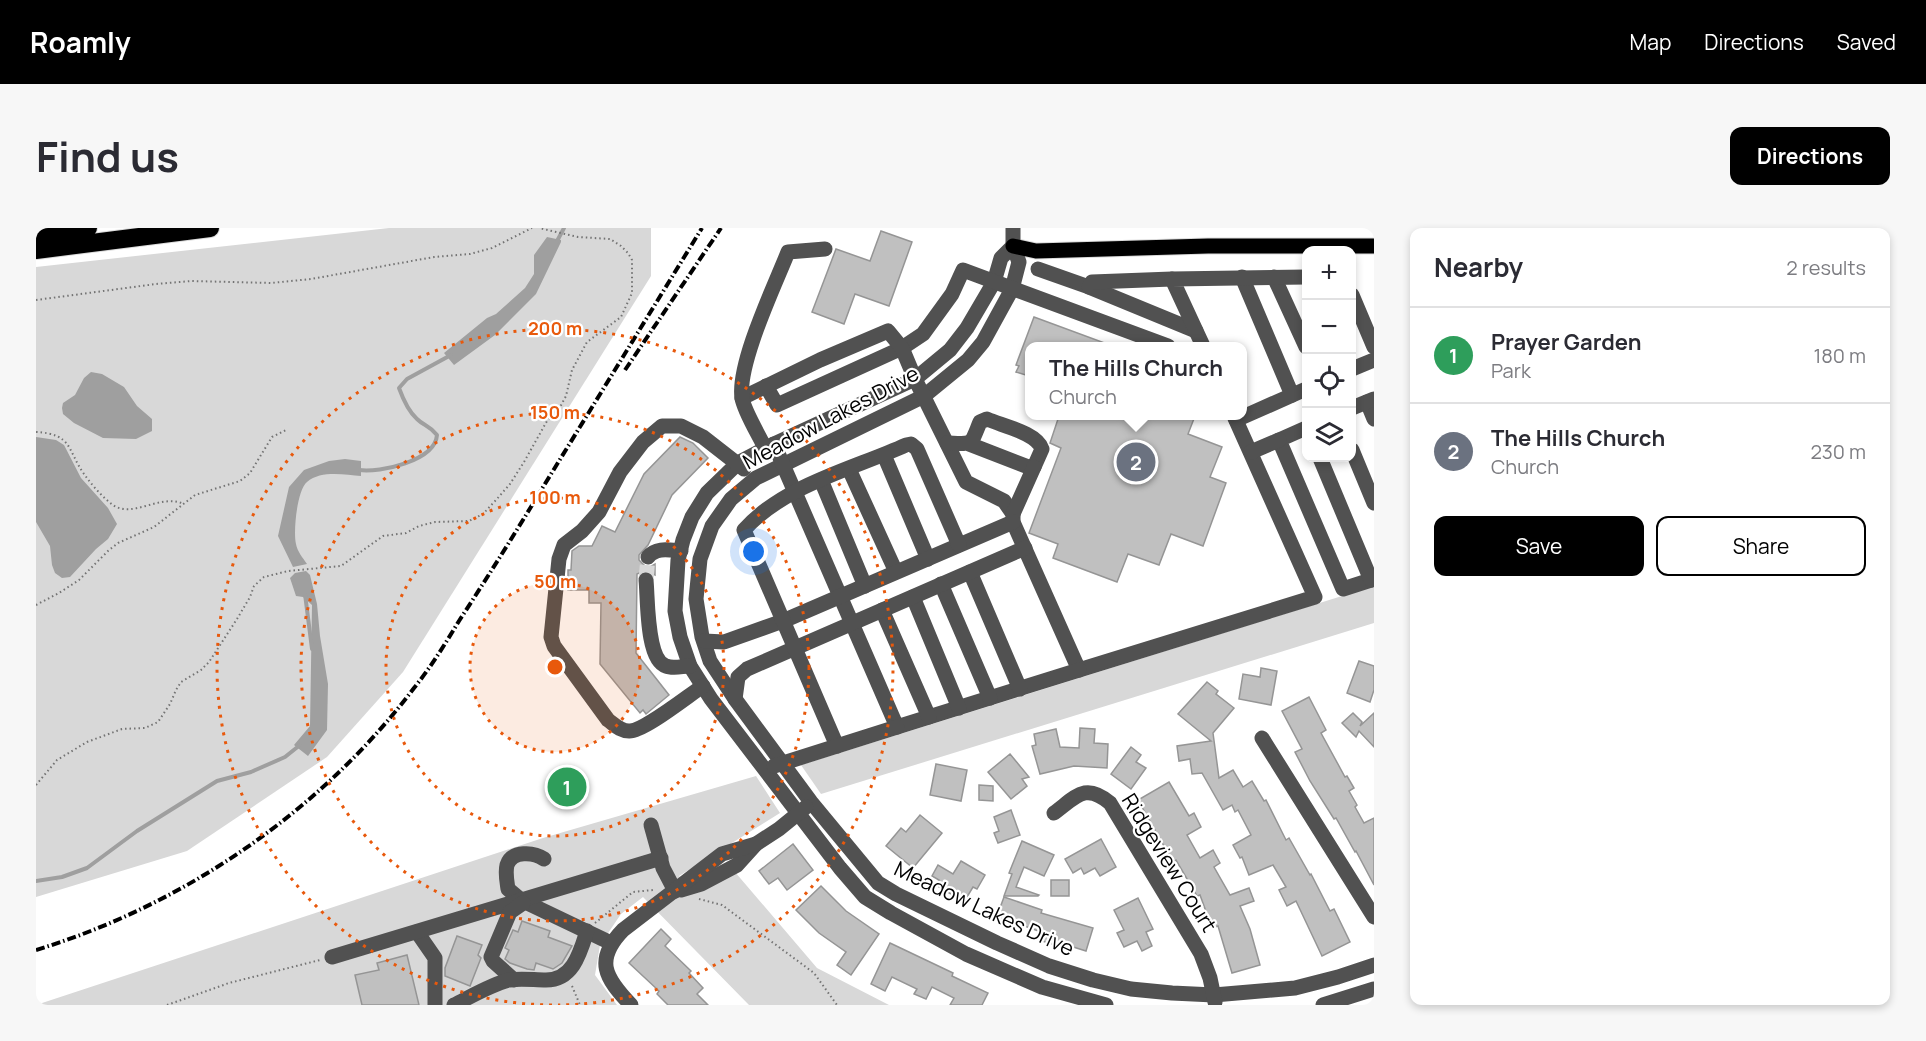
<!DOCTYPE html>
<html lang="en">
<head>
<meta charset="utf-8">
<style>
  :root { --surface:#fff; --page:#f7f7f7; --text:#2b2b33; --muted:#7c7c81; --line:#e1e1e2; --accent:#000 }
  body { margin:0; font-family:Manrope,sans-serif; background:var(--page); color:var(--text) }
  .controls { position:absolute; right:18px; top:18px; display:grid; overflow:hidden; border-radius:12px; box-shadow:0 3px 9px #0003 }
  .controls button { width:54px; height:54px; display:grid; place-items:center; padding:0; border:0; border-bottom:2px solid var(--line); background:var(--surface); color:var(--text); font:30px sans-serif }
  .you { position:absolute; left:718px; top:324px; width:21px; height:21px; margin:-15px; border:4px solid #fff; border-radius:50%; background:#1a73e8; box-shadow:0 0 0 9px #1a73e833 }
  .badge { display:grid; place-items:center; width:39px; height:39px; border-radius:50%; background:var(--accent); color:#fff; font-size:20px; font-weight:700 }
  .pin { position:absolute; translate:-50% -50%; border:3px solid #fff; box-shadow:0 2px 6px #0006 }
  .popup { position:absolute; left:989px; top:114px; width:222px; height:78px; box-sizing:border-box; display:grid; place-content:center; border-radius:12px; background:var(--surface); filter:drop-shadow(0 2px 4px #0005); font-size:20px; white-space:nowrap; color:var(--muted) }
  .popup b { font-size:22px; color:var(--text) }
  .popup::after { content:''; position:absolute; left:50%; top:100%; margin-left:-12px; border:12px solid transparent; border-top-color:var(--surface) }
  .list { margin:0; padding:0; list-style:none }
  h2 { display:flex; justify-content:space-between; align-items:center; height:78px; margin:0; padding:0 24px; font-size:26px }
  h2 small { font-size:20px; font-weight:400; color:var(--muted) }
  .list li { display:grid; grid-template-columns:39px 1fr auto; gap:18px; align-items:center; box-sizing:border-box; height:96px; padding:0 24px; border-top:2px solid var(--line) }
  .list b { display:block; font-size:22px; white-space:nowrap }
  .list p { margin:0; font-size:20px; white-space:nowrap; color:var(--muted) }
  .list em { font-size:20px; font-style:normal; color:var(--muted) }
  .actions { display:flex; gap:12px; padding:18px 24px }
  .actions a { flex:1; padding:14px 0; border:2px solid var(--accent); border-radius:12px; text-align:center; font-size:21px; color:var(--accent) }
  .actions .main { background:var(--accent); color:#fff }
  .icon { flex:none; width:33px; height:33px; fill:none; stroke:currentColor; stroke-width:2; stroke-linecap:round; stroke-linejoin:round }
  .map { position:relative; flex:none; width:1338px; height:777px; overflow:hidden; border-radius:12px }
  header { display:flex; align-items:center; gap:36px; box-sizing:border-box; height:84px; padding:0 30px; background:var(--accent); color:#fff }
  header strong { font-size:28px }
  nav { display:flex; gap:33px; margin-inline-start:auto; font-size:21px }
  .intro { display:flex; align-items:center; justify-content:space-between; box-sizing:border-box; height:144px; padding:0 36px }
  h1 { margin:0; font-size:42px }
  .button { padding:15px 27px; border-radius:12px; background:var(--accent); color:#fff; font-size:21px; font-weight:700 }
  main { display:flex; gap:36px; padding:0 36px }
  aside { flex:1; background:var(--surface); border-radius:12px; box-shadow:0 3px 9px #0003 }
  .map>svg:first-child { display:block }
</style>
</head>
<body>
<header>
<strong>Roamly</strong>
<nav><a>Map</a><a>Directions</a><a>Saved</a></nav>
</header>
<div class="intro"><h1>Find us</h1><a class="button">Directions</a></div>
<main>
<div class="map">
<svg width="1338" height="777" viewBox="0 0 1338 777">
  <rect width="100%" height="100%" fill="#fff"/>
  <!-- green -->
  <g fill="#d8d8d8">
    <path d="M353 0H615V48L367 444 291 529 151 623 0 669V39Z"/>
    <path d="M1338 358V395L785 566 765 537Z"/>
    <path d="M720 548 744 585 643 648 657 664 699 644 781 740 853 777H713L607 669 585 686 564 717 559 747 581 777H0L507 610Z"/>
  </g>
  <!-- water -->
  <g fill="#9f9f9f">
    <path d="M511 9 525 12V14L500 66 459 107 418 137 408 125 451 90 460 86 489 60 498 46V27Z"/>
    <path d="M55 144 66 146 88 159 101 178 116 191V203L100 211 67 210 38 195 27 186 26 180 27 175 39 167 48 150Z"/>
    <path d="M0 209 20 212 28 217 45 250 72 280 81 296 72 311 60 321 34 349 26 350 19 345 16 337 14 318 0 294Z"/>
    <path d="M309 231 325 233V248C309 247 285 242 271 254 261 262 257 304 260 316 261 323 267 330 271 336L257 339 242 308 253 259 268 242 293 233Z"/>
    <path d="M270 343 274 347 281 376 284 408 292 456 291 502 272 528 258 517 274 498 276 377 267 369 260 368 254 350 259 345Z"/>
  </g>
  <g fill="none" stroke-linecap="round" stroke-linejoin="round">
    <!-- stream -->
    <g stroke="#9f9f9f" stroke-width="4">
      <path d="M520 15 528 0"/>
      <path d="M323 242C344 245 399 233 401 207 393 197 388 198 381 191 372 183 367 171 363 160L371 151 415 127"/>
      <path d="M269 366 276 421"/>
      <path d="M0 653 26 649 51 640 101 603 181 553 215 544 249 529 264 517"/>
    </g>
  </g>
  <!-- building -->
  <g fill="#c0c0c0" stroke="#959595" stroke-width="1.5">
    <path d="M845 3 876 14 853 78 819 66 808 96 776 84 800 21 834 33Z"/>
    <path d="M998 89 1074 117V118H993V148L980 144 983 138 980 137Z"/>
    <path d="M1023 188H1159L1152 206 1186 219 1174 249 1190 255 1167 318 1135 306 1123 337 1092 326 1081 354 1017 330 1022 316 993 305 1025 220 1014 215Z"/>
    <path d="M644 209 657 215 672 230 636 267 612 317 603 327V332L609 338 614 339 619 336V347L610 342 601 346 600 425 633 467 610 486 607 482 604 485 564 436 565 375H553V362H532V342H535L536 323 543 318H556L566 298 579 304 608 246Z"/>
    <path d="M1323 433 1338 438V462L1334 474 1311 465Z"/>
    <path d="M1225 440 1241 443 1235 477 1203 471 1207 446 1224 449Z"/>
    <path d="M1171 454 1182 463 1180 466 1198 480 1177 505 1183 550 1197 542 1207 559 1216 553 1228 573 1230 572 1250 612 1253 610 1274 647 1275 646 1294 683 1298 681 1314 714 1286 728 1260 673 1251 678 1243 662 1250 659 1237 637 1213 647 1206 629 1204 630 1197 617 1215 607 1202 582 1199 584 1196 577 1187 582 1166 545 1156 546 1154 531 1143 533 1141 518 1175 513 1142 486Z"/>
    <path d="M1273 469 1290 502 1285 505 1309 549 1311 548 1318 560 1313 563 1321 577 1319 579 1328 595 1338 590V657L1320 623 1319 624 1300 590 1298 591 1274 553 1259 524 1266 521 1246 483Z"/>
    <path d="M1317 485 1326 494 1324 498 1338 485V519L1323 503 1320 509 1306 495Z"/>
    <path d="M1044 500 1059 501 1058 515 1072 516 1071 540 1038 538 1004 546 996 518 1000 517 998 506 1020 501 1024 519 1043 520Z"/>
    <path d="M1095 519 1105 527 1100 534 1110 540 1095 561 1075 546Z"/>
    <path d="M974 526 993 549 986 551 991 558 975 571 952 544Z"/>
    <path d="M900 536 931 542 925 573 894 567Z"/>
    <path d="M1133 554 1153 588 1158 585 1165 599 1151 607 1164 630 1177 622 1184 635 1178 639 1194 667 1213 660 1218 673 1204 678 1214 701 1224 737 1196 745 1182 698 1176 700 1164 667 1161 668 1140 632 1137 634 1102 572Z"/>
    <path d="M943 557 957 558V573L943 572Z"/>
    <path d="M975 582 984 607 962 615 958 605 963 603 958 589Z"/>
    <path d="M884 587 906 605 877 640 850 618 865 600 870 604Z"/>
    <path d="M1065 611 1080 639 1064 648 1059 640 1048 646 1045 640 1037 645 1029 631Z"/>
    <path d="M986 613 1018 627 1008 648 988 639 980 659 1003 667 1002 668H968L976 646 973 645Z"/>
    <path d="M757 616 777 642 751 662 742 650 733 656 723 643Z"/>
    <path d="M925 633 949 647 941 661 937 659 928 674 900 657 903 652 896 648 902 637 917 646Z"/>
    <rect x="1015" y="652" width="18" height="16"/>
    <path d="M785 658 810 683 843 706 815 747 801 737 810 724 783 705 760 682Z"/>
    <path d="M968 669 1006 682 1005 685 1057 700 1050 723 1034 718 1033 721 1006 713 1008 705 961 688Z"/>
    <path d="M1102 670 1117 701 1110 704 1116 718 1106 723 1101 713 1088 719 1081 705 1088 702 1078 682Z"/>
    <path d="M486 693 514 703 512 709 536 718 526 735 517 741 500 735 498 742 491 741 474 735 469 731 473 722 469 720 477 702 482 704Z"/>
    <path d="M625 701 635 711 629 718 655 743 653 745 667 760 661 766 672 777H632L621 766 623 763 593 735Z"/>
    <path d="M421 708 446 717 442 727 445 730 434 758 409 748V740Z"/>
    <path d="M854 715 917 745 916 748 952 765 946 777H914L918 770 896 759 890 771 878 766 881 761 856 749 849 763 835 756Z"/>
    <path d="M371 727 383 777H326L319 747 343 742 341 735Z"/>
  </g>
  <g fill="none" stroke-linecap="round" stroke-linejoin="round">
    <!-- minor-tunnel -->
    <path stroke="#d9d9d9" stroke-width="15" stroke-dasharray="15 8" stroke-linecap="butt" d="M610 352 612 329"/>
    <defs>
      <path id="major" d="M977 18 1000 23 1172 18H1338"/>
      <g id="highway">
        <path d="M0 5 52 0"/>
        <path d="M0 22 174 0"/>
      </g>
    </defs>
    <!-- major casing -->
    <use href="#major" stroke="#dbdbdb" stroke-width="17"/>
    <!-- highway casing -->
    <use href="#highway" stroke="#dbdbdb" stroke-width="20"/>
    <!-- path -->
    <g stroke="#737373" stroke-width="2" stroke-dasharray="1.5 3" stroke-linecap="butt">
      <path d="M0 72 120 56 155 53 235 55 275 51 398 29 434 26 456 20 496 0"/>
      <path d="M0 204C37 206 31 222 48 246 56 257 66 269 77 277 97 291 124 265 148 276"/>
      <path d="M0 377 23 365 43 352 73 322 82 315 118 299 159 267 204 253 214 245 236 209 250 202"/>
      <path d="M0 557 21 532 51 514 86 501 109 500 122 494 134 476 140 462 145 454 165 442 173 434 201 391 214 369 218 358 228 349 252 343 305 338 347 308 370 305 383 298 399 294 433 293 447 286 460 272 474 256 488 234 511 193 523 181 530 168 536 142 551 114 585 89 596 65V32L592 25 585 18 574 11 542 9 503 0"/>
      <path d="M663 671 686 677 778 745 801 777"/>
      <path d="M559 695 597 664 617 662"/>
      <path d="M536 758 544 777"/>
      <path d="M131 777 193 755 284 732"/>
    </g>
    <!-- minor -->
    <g stroke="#515151" stroke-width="15">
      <path d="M977 0V18L983 34 976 61 947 114 932 132 888 168 720 250 695 271 676 298 664 331 660 371 666 409 674 433 699 471 775 574 842 655 860 666 961 715 1013 738 1057 752 1095 761 1136 765 1178 767 1259 760 1302 749 1338 737"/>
      <path d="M977 18 965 30 958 54 931 100 914 122 879 151 738 216 702 235 671 265 656 289 647 312 642 332 639 383 644 409 654 438 675 471 804 640 829 669 855 685 930 726 1006 759 1070 777"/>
      <path d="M1002 41 1053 59 1160 103"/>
      <path d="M1206 49 1256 167"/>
      <path d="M1238 49 1270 119"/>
      <path d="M1053 59 1056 54 1136 51"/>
      <path d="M1316 67 1338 119"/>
      <path d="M1167 118 1136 51 1270 49"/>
      <path d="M1316 141 1338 132"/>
      <path d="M730 158 741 177 866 120 887 106 916 66 927 42 1132 118"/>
      <path d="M706 170 784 132 852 103 866 120 879 151 930 254 968 273 977 286V294L1043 442 1279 369 1198 188"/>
      <path d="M1331 174 1338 191"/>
      <path d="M1316 180 1338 171"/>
      <path d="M1200 192 1270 161"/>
      <path d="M1270 200 1243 212 1307 361 1338 351"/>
      <path d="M911 215C938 216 934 218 944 194L951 191C967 198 1001 205 1006 221L998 239 995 240 933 216"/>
      <path d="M738 216 861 499 1043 442"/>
      <path d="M729 220C723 207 708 183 706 170 701 136 739 57 752 24L789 21"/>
      <path d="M1316 222 1338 275"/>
      <path d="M1215 224 1243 212"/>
      <path d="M848 227 892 331"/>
      <path d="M1284 230 1335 352"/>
      <path d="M813 241 860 344"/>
      <path d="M785 252 829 358"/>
      <path d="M977 286 998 239"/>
      <path d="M612 329C620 319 633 322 645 323"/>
      <path d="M934 344 984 461"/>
      <path d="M610 352C612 370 610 432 630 438 637 441 647 438 654 438"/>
      <path d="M905 356 954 470"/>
      <path d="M877 369 923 480"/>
      <path d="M846 382 893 489"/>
      <path d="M668 413 688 414 747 393 977 294"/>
      <path d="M667 458C653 467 607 504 593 503 584 503 579 497 572 492L518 418 515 409 523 331 528 317 546 303 563 284 584 244 607 214 626 198H645L667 209 708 241"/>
      <path d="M699 471 702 449 711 441 989 320"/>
      <path d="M1226 510 1338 689"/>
      <path d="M801 518 708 302C748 257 817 241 870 217L875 216 881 221 923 317"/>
      <path d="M738 538 861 499"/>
      <path d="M1018 585C1040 569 1049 554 1074 575L1165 726 1174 750 1179 774"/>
      <path d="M615 597 627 640 639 663"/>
      <path d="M508 631C498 624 476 622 471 637 469 645 471 654 472 661L485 672 575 715"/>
      <path d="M645 662 665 656 701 637 720 616 743 601 770 579"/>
      <path d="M381 704 399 730V777"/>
      <path d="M296 729 625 630"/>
      <path d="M478 752 457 733 455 729 474 684 487 675"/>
      <path d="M418 777C434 769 456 756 473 752 485 750 498 752 510 752 537 752 544 725 551 703"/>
      <path d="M595 777C569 750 558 732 587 702L686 626 720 616"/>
      <path d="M1287 777 1338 761"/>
    </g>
    <!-- major -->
    <use href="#major" stroke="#000" stroke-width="15"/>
    <!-- highway -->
    <use href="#highway" stroke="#000" stroke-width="18"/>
    <!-- rail -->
    <g stroke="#000" stroke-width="4" stroke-dasharray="9 3 1.5 3" stroke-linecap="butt">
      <path d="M589 142 685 0"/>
      <path d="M0 722C148 677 285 583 378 460 395 439 409 416 423 393 451 350 478 307 504 264 558 176 612 88 666 0"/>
    </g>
  </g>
  <!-- distance rings -->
  <circle cx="519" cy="439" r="85" fill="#e8590c" fill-opacity=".12"/>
  <g fill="none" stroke="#e8590c" stroke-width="3" stroke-dasharray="3 6">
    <circle cx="519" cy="439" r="85"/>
    <circle cx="519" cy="439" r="169"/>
    <circle cx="519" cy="439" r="254"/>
    <path d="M516 777A338 338 0 1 1 522 777"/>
  </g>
  <g text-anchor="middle" stroke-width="4.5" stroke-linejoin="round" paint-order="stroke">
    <!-- street labels -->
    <g font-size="21" fill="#000" stroke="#fff">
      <text transform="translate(795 190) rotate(-28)" y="7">Meadow Lakes Drive</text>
      <text transform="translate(1133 635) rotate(58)" y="7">Ridgeview Court</text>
      <text transform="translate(948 681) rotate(25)" y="7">Meadow Lakes Drive</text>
    </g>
  </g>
  <circle cx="519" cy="439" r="9" fill="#e8590c" stroke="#fff" stroke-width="3"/>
  <g font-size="18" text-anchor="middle" font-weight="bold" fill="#e8590c" stroke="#fff" stroke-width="4.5" stroke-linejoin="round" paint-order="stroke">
    <text x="519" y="107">200 m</text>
    <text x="519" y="191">150 m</text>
    <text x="519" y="276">100 m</text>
    <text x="519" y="360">50 m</text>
  </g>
</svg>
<div class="controls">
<button>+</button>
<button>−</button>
<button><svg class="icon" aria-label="locate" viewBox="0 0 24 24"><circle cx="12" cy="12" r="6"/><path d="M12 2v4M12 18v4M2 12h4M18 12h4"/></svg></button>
<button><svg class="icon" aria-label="layers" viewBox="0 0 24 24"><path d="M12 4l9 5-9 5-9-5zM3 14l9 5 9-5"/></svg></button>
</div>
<div class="you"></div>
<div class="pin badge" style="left:531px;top:559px;background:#2e9e5b">1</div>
<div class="pin badge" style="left:1100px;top:234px;background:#6b7280">2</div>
<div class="popup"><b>The Hills Church</b>Church</div>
</div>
<aside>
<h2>Nearby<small>2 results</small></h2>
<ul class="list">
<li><span class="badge" style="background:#2e9e5b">1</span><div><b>Prayer Garden</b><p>Park</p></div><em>180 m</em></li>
<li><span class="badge" style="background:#6b7280">2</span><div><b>The Hills Church</b><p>Church</p></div><em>230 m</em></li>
</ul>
<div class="actions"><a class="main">Save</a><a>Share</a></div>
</aside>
</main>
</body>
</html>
